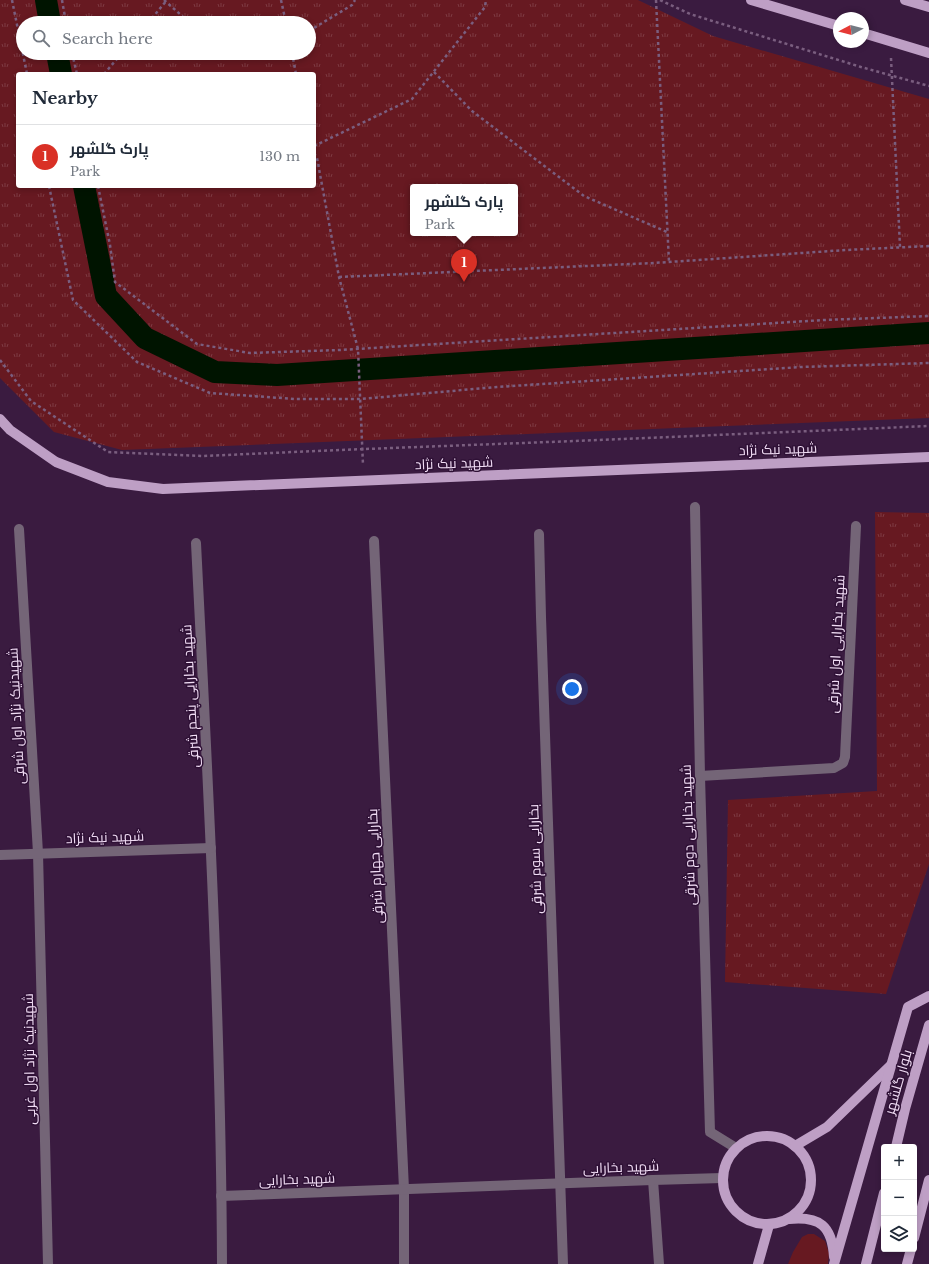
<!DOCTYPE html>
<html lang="en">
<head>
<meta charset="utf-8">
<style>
  :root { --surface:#fff; --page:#f2f2f3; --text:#1f2937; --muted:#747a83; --line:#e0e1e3; --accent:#d93025 }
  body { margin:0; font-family:"Libre Baskerville",Cairo,serif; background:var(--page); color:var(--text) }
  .controls { position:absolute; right:12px; bottom:12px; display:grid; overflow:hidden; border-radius:4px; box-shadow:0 2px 6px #0003 }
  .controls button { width:36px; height:36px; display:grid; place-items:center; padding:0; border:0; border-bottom:1px solid var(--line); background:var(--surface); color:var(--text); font:20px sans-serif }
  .compass { position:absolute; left:833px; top:12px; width:36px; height:36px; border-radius:50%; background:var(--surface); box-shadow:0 2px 6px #0003; rotate:263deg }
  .you { position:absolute; left:572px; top:689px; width:14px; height:14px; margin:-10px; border:3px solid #fff; border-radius:50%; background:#1a73e8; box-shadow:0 0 0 6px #1a73e833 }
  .badge { display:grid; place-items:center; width:26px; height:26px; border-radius:50%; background:var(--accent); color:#fff; font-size:13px; font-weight:700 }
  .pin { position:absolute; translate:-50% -33px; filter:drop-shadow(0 1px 2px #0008) }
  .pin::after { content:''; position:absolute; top:21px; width:14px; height:12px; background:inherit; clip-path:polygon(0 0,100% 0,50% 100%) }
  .popup { position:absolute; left:410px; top:184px; width:108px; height:52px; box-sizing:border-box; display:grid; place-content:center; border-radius:4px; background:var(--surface); filter:drop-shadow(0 1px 3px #0005); font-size:13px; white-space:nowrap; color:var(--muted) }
  .popup b { font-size:15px; color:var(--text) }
  .popup::after { content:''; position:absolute; left:50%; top:100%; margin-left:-8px; border:8px solid transparent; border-top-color:var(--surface) }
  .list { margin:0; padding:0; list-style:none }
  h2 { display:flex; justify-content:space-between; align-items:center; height:52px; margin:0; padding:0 16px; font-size:17px }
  h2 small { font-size:13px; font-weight:400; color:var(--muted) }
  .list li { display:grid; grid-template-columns:26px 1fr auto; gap:12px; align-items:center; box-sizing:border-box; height:64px; padding:0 16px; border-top:1px solid var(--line) }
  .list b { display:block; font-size:15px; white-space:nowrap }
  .list p { margin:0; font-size:13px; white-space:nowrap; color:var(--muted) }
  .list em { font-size:13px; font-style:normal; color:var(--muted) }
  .icon { flex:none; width:22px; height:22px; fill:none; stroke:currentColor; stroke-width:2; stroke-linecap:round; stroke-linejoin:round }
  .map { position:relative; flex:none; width:929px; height:1264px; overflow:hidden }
  .search { position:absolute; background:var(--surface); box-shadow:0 2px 6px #0003; left:16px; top:16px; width:300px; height:44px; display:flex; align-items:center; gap:10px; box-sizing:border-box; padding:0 14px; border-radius:22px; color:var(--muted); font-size:15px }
  .panel { position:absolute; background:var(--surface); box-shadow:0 2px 6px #0003; left:16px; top:72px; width:300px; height:116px; border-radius:4px }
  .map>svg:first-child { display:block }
</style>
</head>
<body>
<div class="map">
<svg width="929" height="1264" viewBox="0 0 929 1264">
  <defs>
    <pattern id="park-tufts" width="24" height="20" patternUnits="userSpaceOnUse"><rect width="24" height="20" fill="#671921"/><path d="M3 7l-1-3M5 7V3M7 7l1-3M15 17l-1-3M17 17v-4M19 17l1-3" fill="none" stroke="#7d3a42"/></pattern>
  </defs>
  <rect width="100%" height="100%" fill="#3a1b40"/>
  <!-- grass -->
  <path fill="#671921" d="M808 1234H814L825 1241 829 1253 828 1264H788L793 1252 802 1237Z"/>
  <!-- park -->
  <g fill="url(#park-tufts)" fill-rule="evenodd">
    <path d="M0 0H638L713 36 929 99V418L122 450 54 432 0 378ZM23 23H309V53H23ZM18 74H314V186H18ZM413 187H515V233H413Z"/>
    <path d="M875 512 929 513V864L886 994 725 982 728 800 877 791Z"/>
  </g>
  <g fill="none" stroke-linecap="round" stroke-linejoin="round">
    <!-- canal -->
    <g stroke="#001400" stroke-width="22">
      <path d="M46 0 50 23"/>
      <path d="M57 53 61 74"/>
      <path d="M84 186 106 296 145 338 215 372 277 375 929 333"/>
    </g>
    <!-- path -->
    <g stroke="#7a5e7f" stroke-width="2.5" stroke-dasharray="3 3" stroke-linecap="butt">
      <path d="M12 0 27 74"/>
      <path d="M62 0 66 23"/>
      <path d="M164 0 190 23"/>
      <path d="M281 0 286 23"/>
      <path d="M656 0 669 262"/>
      <path d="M660 0 690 14 861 67 929 86"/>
      <path d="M148 23 167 0"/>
      <path d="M309 31 352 5 355 0"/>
      <path d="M72 53 77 74"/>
      <path d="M292 53 296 74"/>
      <path d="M891 58 900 247"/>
      <path d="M434 72 472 111 584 196 667 232"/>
      <path d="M104 74 122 53"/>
      <path d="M314 146 412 99 485 7 486 0"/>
      <path d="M314 153 317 158 339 277 358 349 363 465"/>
      <path d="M49 186 73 300 137 362 210 393 295 399H360L497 387 801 367 929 363"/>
      <path d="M98 186 110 245 115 282 197 344 250 353 340 350 824 320 929 316"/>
      <path d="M339 277 654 263 846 250 929 246"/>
      <path d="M0 360 31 401 108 452 203 456 339 450 575 441 929 426"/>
    </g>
    <!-- minor -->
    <g stroke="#746577" stroke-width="10">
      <path d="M695 507 700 776 710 1132 736 1148"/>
      <path d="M19 529 38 853 48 1264"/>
      <path d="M539 534 541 617 563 1264"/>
      <path d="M374 541 404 1189V1264"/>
      <path d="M196 543C208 783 221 1023 222 1264"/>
      <path d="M700 776 834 768 843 763 845 757 856 526"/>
      <path d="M0 855 211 848"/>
      <path d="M653 1180 659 1264"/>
      <path d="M221 1196 653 1180 722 1178"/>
    </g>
    <!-- major -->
    <g stroke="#be9fc5" stroke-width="10">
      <path d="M751 0 839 26"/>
      <path d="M905 0 929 7"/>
      <path d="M863 33 929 53"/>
      <path d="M0 419 10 430 56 462 108 482 163 489 929 457"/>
      <circle cx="767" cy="1180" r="44"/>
      <path d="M795 1146 827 1127 890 1066"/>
      <path d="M896 1147 905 1109 929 1025"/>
      <path d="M789 1219C820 1216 832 1226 834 1257"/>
      <path d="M914 1238 929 1180"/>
      <path d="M758 1264 769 1225"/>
      <path d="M834 1264 908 1007 929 996"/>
      <path d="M866 1264 884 1193"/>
      <path d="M907 1264 911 1249"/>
    </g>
  </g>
  <g text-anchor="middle" stroke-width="3" stroke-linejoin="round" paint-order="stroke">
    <!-- street labels -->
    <g font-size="14" fill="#f1ddf5" stroke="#2f1136">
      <text transform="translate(778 449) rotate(-2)" y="5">شهید نیک نژاد</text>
      <text transform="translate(454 463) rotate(-2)" y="5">شهید نیک نژاد</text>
      <text transform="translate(836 644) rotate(-87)" y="5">شهید بخارایی اول شرقی</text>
      <text transform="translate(190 696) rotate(-93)" y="5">شهید بخارایی پنجم شرقی</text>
      <text transform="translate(16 716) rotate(-93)" y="5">شهیدنیک نژاد اول شرقی</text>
      <text transform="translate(688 835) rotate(-92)" y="5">شهید بخارایی دوم شرقی</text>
      <text transform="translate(105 837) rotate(-2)" y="5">شهید نیک نژاد</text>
      <text transform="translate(535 859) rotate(-92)" y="5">بخارایی سوم شرقی</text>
      <text transform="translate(375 866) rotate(-93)" y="5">بخارایی جهارم شرقی</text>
      <text transform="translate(29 1059) rotate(-91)" y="5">شهیدنیک نژاد اول غربی</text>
      <text transform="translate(898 1082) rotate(-74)" y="5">بلوار گلشهر</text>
      <text transform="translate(621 1167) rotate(-2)" y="5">شهید بخارایی</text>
      <text transform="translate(297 1179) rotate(-2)" y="5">شهید بخارایی</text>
    </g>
  </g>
</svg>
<div class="controls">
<button>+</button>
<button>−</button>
<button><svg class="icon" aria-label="layers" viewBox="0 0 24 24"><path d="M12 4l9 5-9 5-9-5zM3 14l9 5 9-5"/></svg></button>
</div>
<svg class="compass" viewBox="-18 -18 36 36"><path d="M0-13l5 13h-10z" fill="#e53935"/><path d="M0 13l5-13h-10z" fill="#747a83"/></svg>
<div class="you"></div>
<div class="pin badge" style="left:464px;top:282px">1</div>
<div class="popup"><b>پارک گلشهر</b>Park</div>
<div class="search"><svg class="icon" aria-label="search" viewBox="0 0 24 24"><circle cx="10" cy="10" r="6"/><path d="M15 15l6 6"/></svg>Search here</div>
<section class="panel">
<h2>Nearby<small></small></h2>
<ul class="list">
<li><span class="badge">1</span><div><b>پارک گلشهر</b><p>Park</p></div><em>130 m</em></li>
</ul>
</section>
</div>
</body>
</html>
